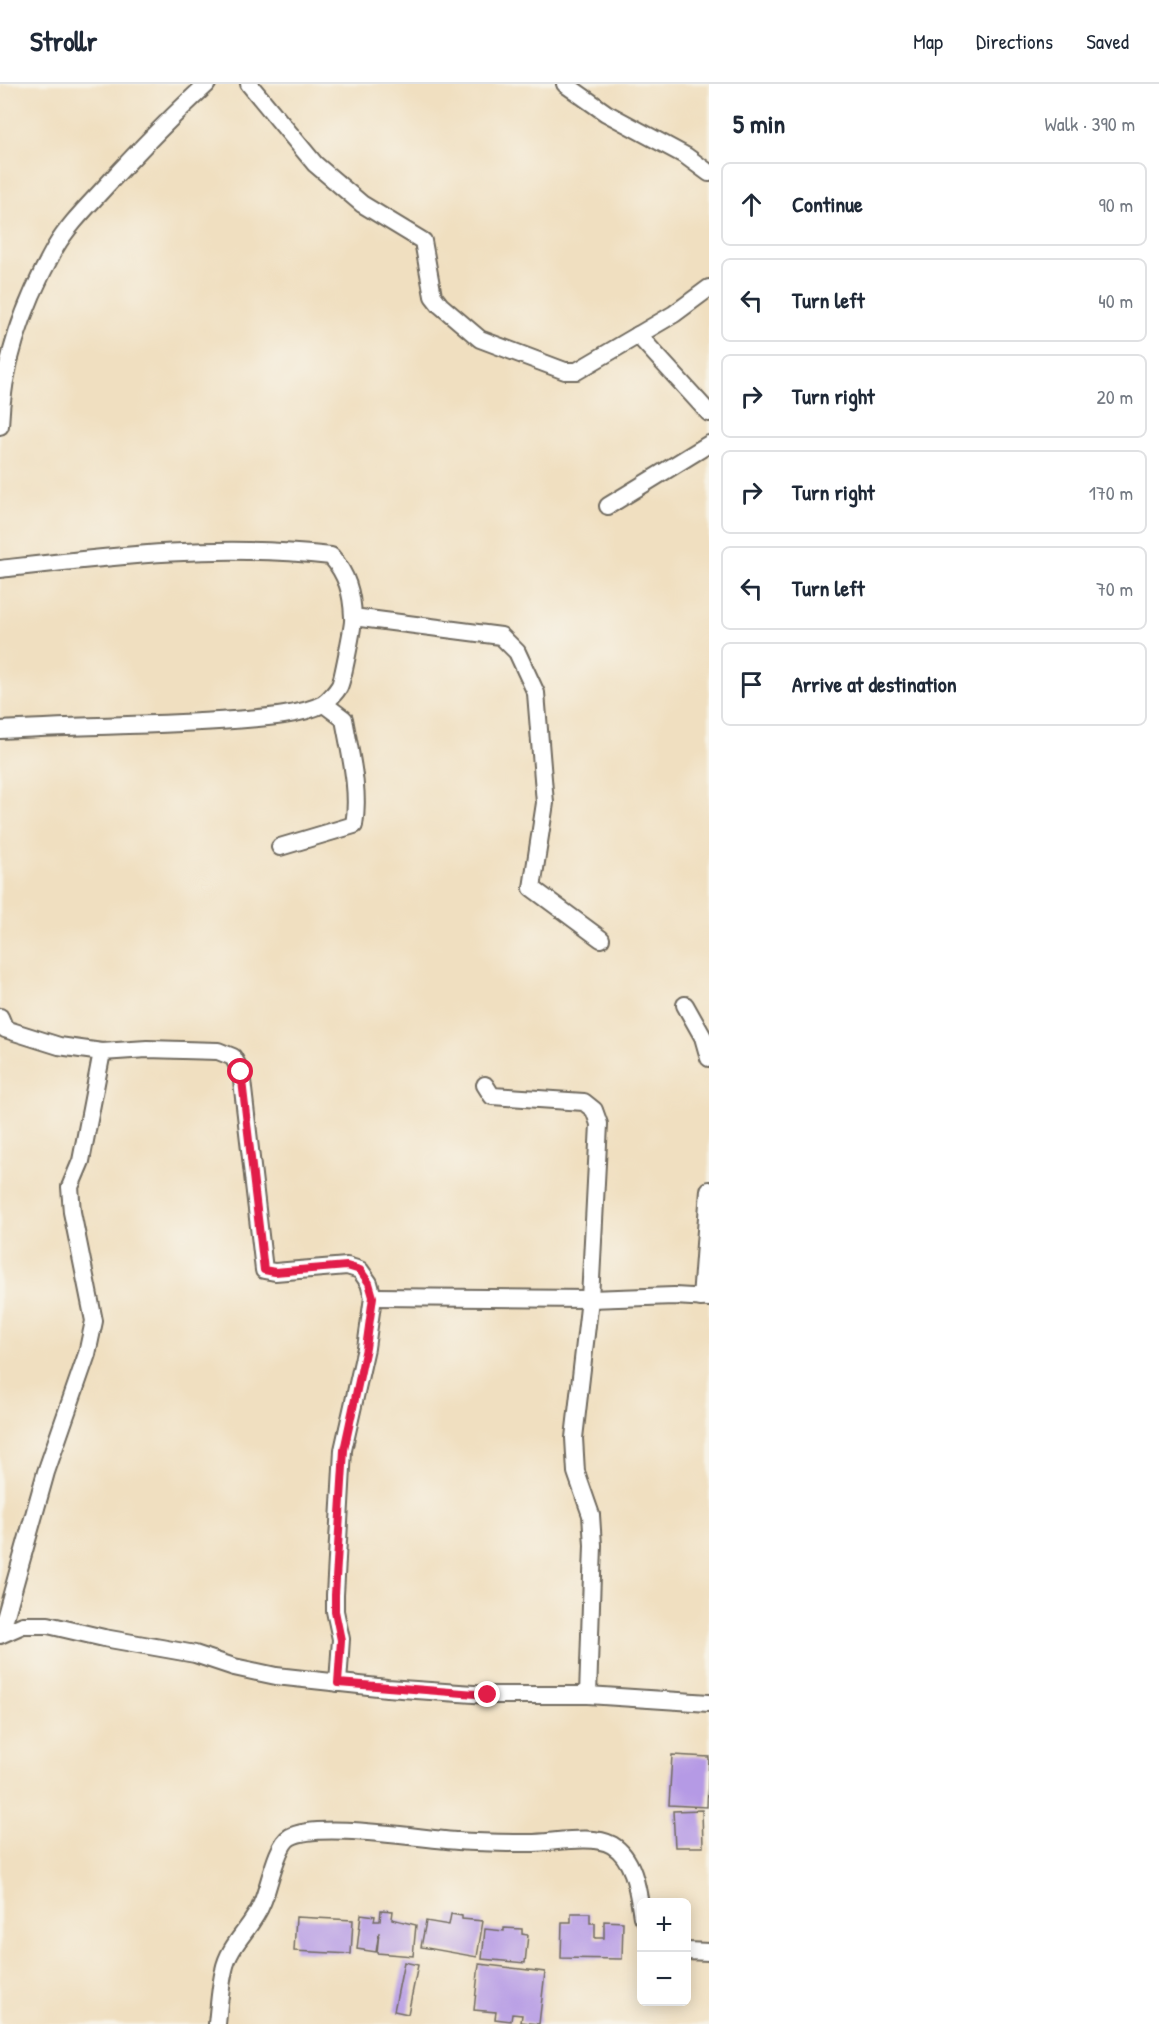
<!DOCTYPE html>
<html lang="en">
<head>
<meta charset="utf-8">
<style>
  :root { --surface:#fff; --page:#f6f6f7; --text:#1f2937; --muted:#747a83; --line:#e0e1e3 }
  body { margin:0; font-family:"Patrick Hand",sans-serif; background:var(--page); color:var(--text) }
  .controls { position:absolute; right:18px; bottom:18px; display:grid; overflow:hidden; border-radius:9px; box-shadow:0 3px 15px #0003 }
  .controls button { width:54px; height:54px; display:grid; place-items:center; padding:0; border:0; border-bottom:2px solid var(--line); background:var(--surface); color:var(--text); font:30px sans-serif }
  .stop { position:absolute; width:18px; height:18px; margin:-14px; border:4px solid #e11d48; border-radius:50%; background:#fff }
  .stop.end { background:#e11d48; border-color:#fff; box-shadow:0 2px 6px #0008 }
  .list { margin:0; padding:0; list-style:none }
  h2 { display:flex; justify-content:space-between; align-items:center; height:78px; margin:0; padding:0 24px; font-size:26px }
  h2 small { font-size:20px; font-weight:400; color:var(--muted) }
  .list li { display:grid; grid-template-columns:39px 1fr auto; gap:18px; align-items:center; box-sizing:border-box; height:84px; margin:0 12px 12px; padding:0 12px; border:2px solid var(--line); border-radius:9px }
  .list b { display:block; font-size:22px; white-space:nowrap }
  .list em { font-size:20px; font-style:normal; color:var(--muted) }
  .icon { flex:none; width:33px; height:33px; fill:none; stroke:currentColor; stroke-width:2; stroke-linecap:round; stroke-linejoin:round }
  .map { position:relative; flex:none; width:709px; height:1940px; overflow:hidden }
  header { display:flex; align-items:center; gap:36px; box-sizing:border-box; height:84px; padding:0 30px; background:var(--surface); border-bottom:2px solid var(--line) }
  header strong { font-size:28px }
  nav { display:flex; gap:33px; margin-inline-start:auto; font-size:21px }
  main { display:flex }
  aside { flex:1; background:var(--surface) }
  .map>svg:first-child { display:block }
</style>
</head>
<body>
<header>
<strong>Strollr</strong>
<nav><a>Map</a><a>Directions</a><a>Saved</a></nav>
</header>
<main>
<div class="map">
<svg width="709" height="1940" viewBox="0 0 709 1940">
  <rect width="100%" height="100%" fill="#f7f3e8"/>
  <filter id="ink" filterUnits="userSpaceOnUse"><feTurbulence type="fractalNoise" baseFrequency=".0167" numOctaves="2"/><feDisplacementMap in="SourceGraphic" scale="12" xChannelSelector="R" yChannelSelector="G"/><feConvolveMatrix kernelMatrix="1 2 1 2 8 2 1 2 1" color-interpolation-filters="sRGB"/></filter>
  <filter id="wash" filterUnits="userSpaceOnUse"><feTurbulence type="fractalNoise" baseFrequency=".008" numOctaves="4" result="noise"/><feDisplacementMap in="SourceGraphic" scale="24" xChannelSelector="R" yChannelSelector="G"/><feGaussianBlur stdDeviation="1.35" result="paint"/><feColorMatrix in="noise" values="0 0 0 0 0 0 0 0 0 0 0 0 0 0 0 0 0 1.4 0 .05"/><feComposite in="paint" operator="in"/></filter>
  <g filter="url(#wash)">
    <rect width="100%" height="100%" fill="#f0dfc0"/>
    <g id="blocks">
      <!-- building -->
      <g fill="#b59ae5">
        <path d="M672 1671 709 1673 707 1723 669 1721Z"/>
        <path d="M702 1726 703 1763H675L673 1727Z"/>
        <path d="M381 1826 393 1827 392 1835 416 1841 413 1872 377 1869 379 1848 376 1868 357 1865 361 1830 375 1832 374 1837H380Z"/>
        <path d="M571 1829H590V1839H595V1854H604V1837L623 1838 622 1875 561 1874 562 1838H571Z"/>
        <path d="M451 1830 462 1832V1835L483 1837 477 1873 421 1863 426 1837 449 1841Z"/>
        <path d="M296 1833 353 1836 351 1870 294 1867Z"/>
        <path d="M504 1844 522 1845V1850L528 1851 525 1879 482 1875 485 1845 504 1847Z"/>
        <path d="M404 1878 418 1881 408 1930 394 1927Z"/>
        <path d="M479 1880 545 1888 539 1940 521 1938 522 1931 512 1930 511 1937 495 1935 496 1928 474 1926Z"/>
      </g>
    </g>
  </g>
  <g filter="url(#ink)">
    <use href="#blocks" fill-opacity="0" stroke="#706a5f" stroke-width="1.5"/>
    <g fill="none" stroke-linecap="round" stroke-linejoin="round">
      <defs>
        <g id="minor">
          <path d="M249 0 315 80 362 120 423 157 433 212 440 221 480 255 565 287H577L674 230 709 204"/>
          <path d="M565 0 606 29 686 72 709 89"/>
          <path d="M638 251 709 329"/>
          <path d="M0 342C2 280 25 218 55 164 69 140 89 121 107 101 139 66 172 32 207 0"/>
          <path d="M608 422 709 360"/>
          <path d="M0 485C113 472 217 459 331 472 347 491 352 508 353 533L501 552 517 568 536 609 545 719 532 804 601 855"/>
          <path d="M0 646C78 641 156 642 233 636 259 634 300 632 323 620 328 617 336 608 339 603 342 599 354 539 353 533"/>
          <path d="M280 763 354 741C360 707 350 669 344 635L324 620"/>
          <path d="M685 921 703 953 709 974"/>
          <path d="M0 933 5 945 59 962 102 968 147 965 218 967 233 973 241 988 264 1186 275 1188 347 1182 360 1186 369 1199 373 1213 366 1264 343 1366 335 1511V1527L341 1555 338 1599"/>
          <path d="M485 1001 492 1012 584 1018 594 1026 599 1040 590 1215 574 1354 576 1388 591 1431 593 1461 588 1611"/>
          <path d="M373 1213 590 1215 674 1212 709 1214"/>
          <path d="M701 1214 709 1106"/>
          <path d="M1 1549 46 1388 87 1270 94 1237 72 1128 70 1103 81 1077 102 968"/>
          <path d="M0 1551 23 1541H48L104 1554 195 1570 234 1583 276 1592 387 1604 488 1611H588L709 1619"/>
          <path d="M686 1867 709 1868"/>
          <path d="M217 1940C219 1922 220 1903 224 1886 229 1860 253 1843 262 1819 269 1804 276 1761 290 1753 318 1737 422 1755 458 1757 482 1759 506 1759 530 1759 552 1759 593 1750 612 1761 635 1775 638 1808 642 1833"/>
        </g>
      </defs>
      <!-- minor casing -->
      <use href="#minor" stroke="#706a5f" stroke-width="20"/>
      <!-- minor -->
      <use href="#minor" stroke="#fff" stroke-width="16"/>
    </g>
  </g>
  <g fill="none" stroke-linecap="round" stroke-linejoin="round" filter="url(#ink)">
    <!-- route -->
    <path stroke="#e11d48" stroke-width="8" d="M241 988 264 1186 275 1188 347 1182 360 1186 369 1199 373 1213 366 1264 344 1366 335 1511V1527L341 1556 338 1599 488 1611"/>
  </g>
</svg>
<div class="controls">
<button>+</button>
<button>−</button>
</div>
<div class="stop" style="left:241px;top:988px"></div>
<div class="stop end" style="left:488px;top:1611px"></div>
</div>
<aside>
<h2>5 min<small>Walk · 390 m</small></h2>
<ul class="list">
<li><svg class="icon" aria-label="ahead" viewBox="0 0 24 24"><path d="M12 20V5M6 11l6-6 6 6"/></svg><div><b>Continue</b></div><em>90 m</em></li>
<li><svg class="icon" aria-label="left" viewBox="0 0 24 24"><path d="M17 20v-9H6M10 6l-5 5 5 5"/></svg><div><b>Turn left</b></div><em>40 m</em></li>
<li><svg class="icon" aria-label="right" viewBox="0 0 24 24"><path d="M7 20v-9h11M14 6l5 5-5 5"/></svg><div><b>Turn right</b></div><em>20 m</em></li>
<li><svg class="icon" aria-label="right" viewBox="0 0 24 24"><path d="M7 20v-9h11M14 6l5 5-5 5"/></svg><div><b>Turn right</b></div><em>170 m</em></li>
<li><svg class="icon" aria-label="left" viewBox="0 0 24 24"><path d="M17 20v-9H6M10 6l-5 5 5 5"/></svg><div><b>Turn left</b></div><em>70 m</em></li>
<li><svg class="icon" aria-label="arrive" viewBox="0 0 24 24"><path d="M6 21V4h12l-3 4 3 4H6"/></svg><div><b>Arrive at destination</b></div></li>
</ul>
</aside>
</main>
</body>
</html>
